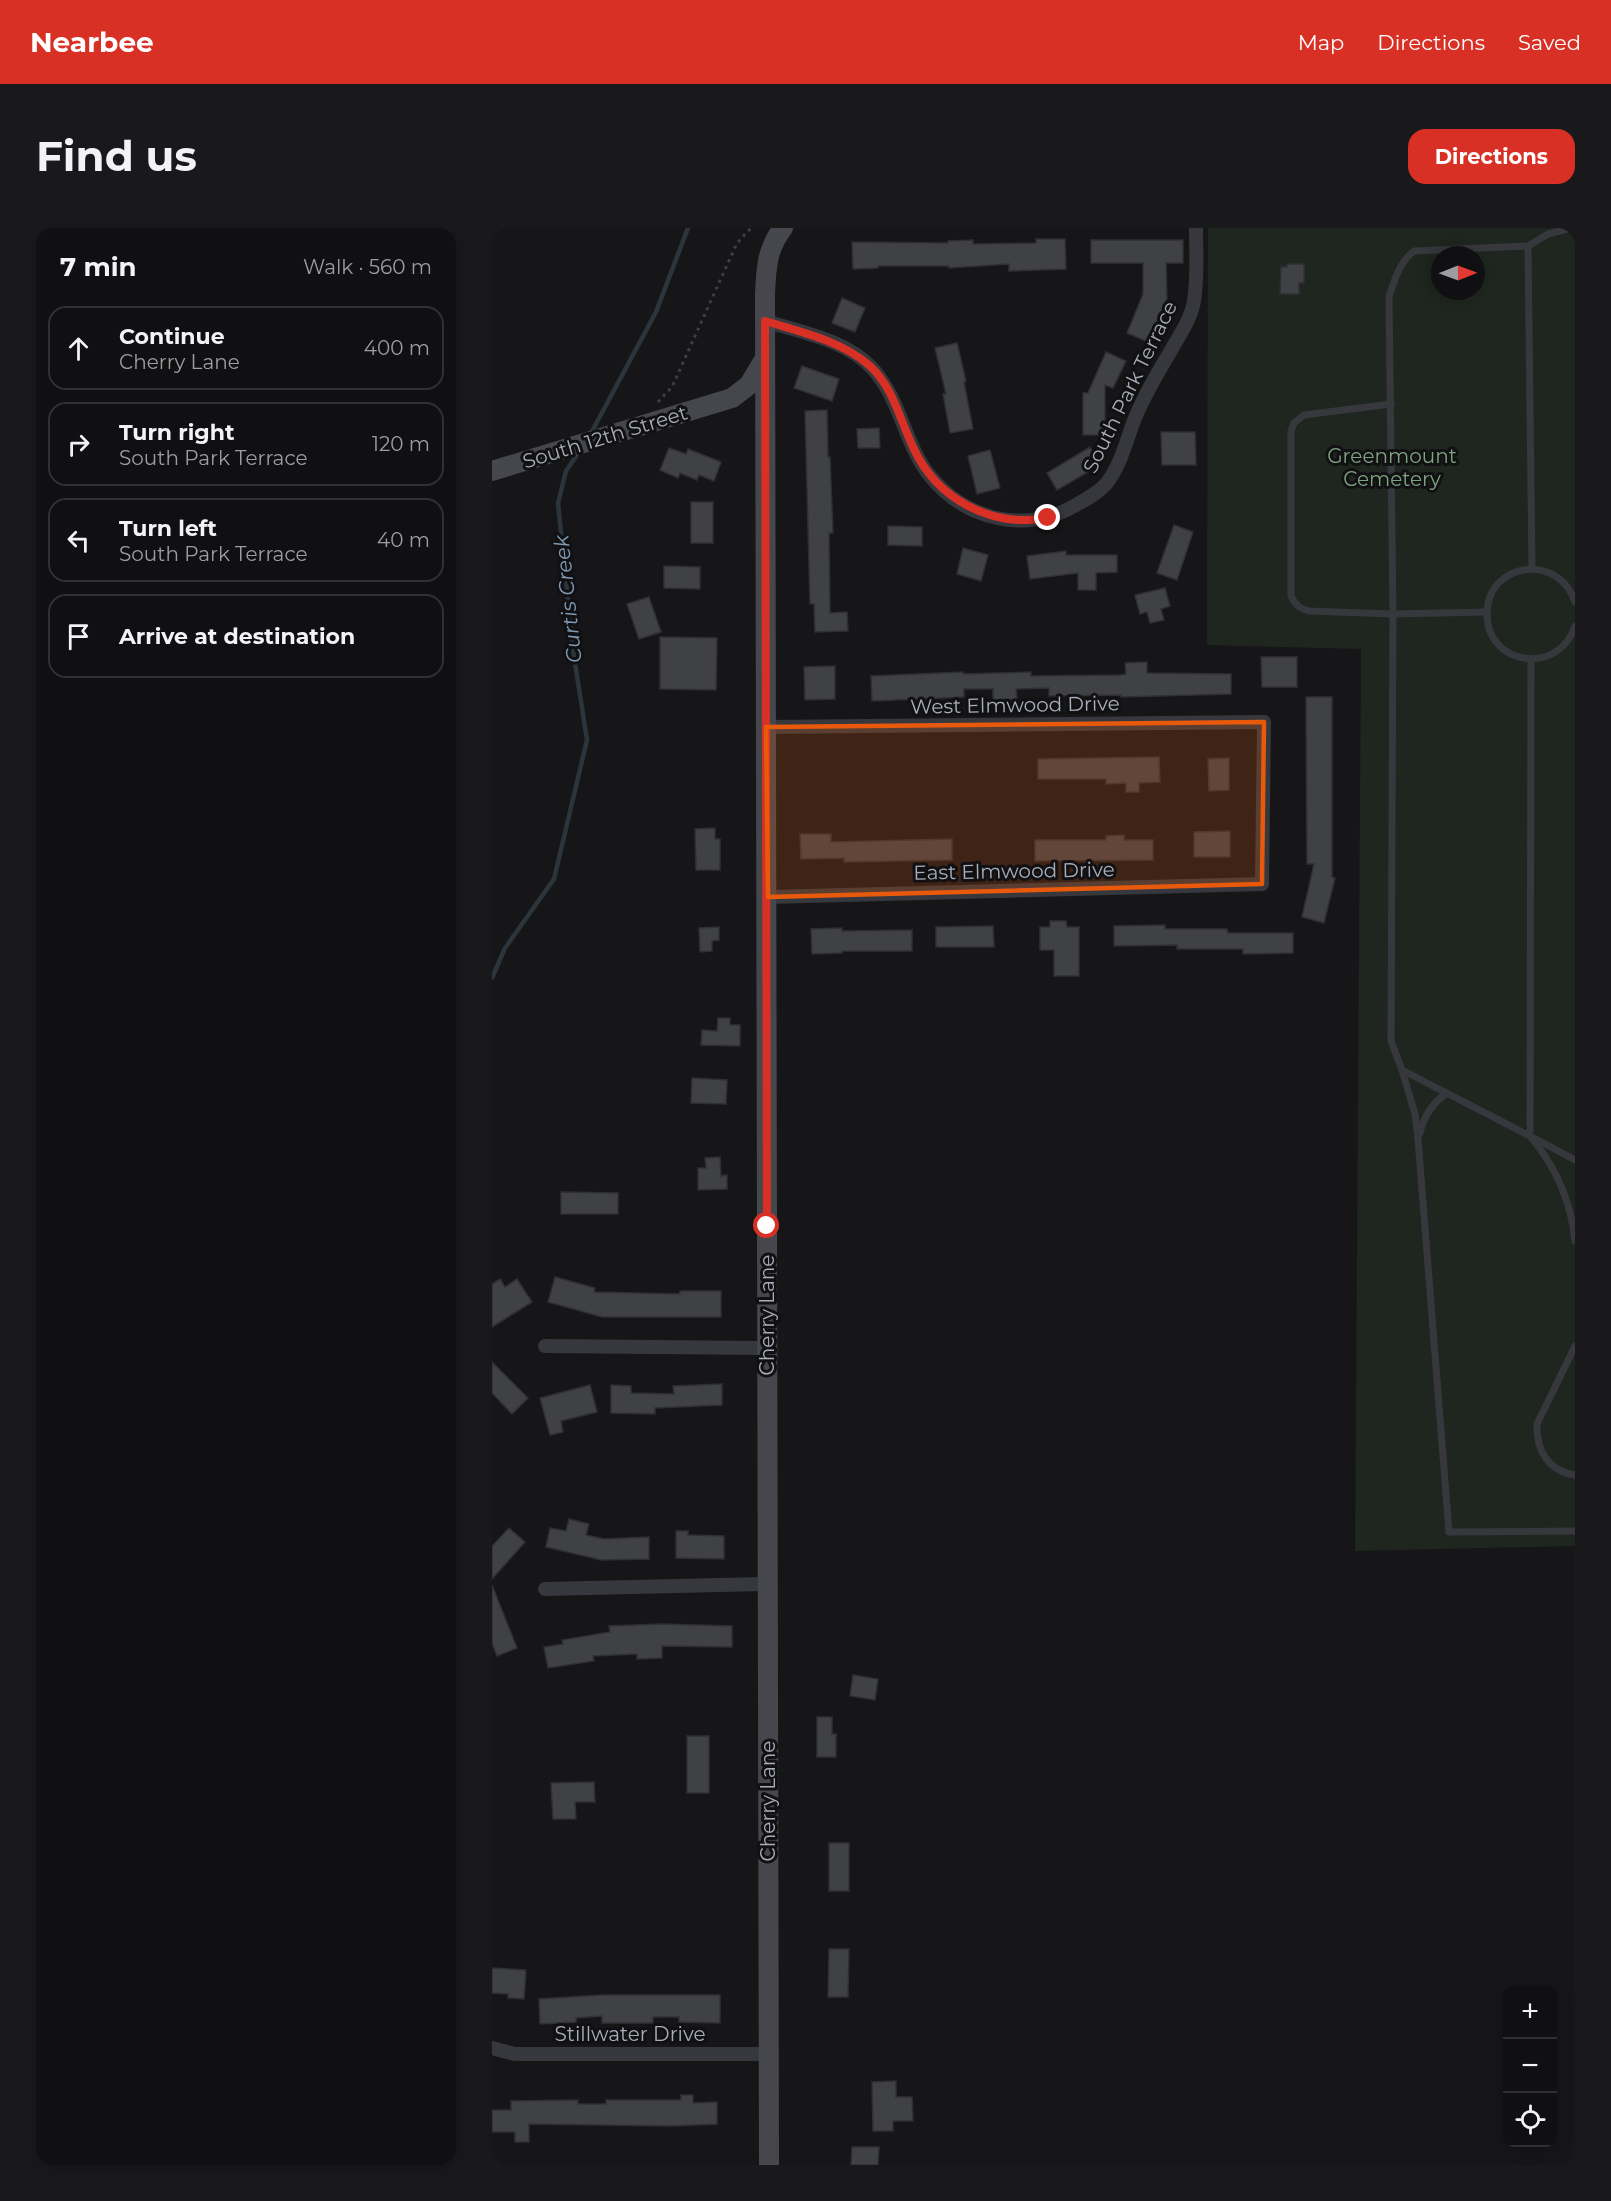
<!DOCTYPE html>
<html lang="en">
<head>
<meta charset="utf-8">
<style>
  :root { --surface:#101012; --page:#19191b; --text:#f1f3f6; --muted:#9c9d9f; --line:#303032; --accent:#d93025 }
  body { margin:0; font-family:Montserrat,sans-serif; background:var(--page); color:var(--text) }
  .controls { position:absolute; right:18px; bottom:18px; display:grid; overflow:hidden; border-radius:12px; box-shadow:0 3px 15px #0003 }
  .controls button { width:54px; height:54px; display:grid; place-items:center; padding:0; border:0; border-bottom:2px solid var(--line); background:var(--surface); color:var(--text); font:30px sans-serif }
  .compass { position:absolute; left:939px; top:18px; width:54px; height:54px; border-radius:50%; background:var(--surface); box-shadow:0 3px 15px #0003; rotate:89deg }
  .stop { position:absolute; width:18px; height:18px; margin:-14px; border:4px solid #d93025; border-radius:50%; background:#fff }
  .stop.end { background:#d93025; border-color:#fff; box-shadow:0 2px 6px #0008 }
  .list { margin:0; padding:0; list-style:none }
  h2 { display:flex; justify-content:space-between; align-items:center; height:78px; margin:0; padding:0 24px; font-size:26px }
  h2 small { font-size:20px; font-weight:400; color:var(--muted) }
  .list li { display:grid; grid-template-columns:39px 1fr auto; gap:18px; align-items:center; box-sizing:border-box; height:84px; margin:0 12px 12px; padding:0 12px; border:2px solid var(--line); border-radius:18px }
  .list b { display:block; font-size:22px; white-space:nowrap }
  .list p { margin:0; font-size:20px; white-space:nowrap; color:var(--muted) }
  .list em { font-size:20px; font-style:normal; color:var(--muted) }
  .icon { flex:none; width:33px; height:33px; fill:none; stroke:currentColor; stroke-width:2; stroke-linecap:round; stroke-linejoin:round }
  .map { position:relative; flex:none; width:1083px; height:1937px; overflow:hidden; border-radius:18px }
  header { display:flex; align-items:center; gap:36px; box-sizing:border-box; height:84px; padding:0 30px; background:var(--accent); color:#fff }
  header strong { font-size:28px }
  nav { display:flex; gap:33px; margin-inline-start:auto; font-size:21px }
  .intro { display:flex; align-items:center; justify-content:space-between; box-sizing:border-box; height:144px; padding:0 36px }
  h1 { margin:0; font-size:42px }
  .button { padding:15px 27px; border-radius:18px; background:var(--accent); color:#fff; font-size:21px; font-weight:700 }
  main { display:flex; gap:36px; padding:0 36px }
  aside { flex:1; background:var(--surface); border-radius:18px; box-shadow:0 3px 15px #0003 }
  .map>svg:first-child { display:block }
</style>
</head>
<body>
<header>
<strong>Nearbee</strong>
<nav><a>Map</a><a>Directions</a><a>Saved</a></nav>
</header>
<div class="intro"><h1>Find us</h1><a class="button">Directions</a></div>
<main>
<aside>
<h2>7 min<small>Walk · 560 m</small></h2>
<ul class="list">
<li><svg class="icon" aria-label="ahead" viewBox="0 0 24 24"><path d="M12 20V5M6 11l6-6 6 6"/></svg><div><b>Continue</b><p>Cherry Lane</p></div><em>400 m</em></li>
<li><svg class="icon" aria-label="right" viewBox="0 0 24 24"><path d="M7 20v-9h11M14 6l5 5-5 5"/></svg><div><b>Turn right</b><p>South Park Terrace</p></div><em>120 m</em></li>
<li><svg class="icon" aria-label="left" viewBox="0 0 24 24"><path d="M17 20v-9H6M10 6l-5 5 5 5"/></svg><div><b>Turn left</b><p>South Park Terrace</p></div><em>40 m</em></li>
<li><svg class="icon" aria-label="arrive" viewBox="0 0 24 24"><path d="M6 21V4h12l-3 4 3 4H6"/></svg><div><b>Arrive at destination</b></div></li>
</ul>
</aside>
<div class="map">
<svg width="1083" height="1937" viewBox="0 0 1083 1937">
  <rect width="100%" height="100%" fill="#161618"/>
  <!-- green -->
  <path fill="#1e261f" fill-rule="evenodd" d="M716 0H1083V1318L863 1323 869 421 715 417ZM948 27H984V63H948Z"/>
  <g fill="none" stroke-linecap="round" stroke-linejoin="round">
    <!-- stream -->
    <g stroke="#2c353c" stroke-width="4.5">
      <path d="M98 207 164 84 196 0"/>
      <path d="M0 750 13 720 62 651 95 512 81 422 66 275 74 243 87 224"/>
    </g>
  </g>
  <!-- building -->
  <g fill="#404145" stroke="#303034" stroke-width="1.5">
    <path d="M544 11H573L574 41 517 43V36L457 40V38H386V40L361 41 360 14 456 15V13L481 12V16L544 15Z"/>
    <path d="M599 12H691V35H674L675 70 656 114 635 105 651 66V35H599Z"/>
    <path d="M795 36H812V55H807V66H788L789 39H795Z"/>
    <path d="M350 70 373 80 363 104 340 95Z"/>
    <path d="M465 115 474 153 472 154 481 201 458 205 451 166H454L443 120Z"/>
    <path d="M614 124 634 133 621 160 613 157V207H591V165H596Z"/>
    <path d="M310 138 347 151 340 173 302 160Z"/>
    <path d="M335 182 336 229H338L341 305H337L338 385 355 384 356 403 323 404 322 376H318L313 183Z"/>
    <path d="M387 200 388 220H366L365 201Z"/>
    <path d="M669 204H703L704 237H670Z"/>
    <path d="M598 219 608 237 565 262 555 245Z"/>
    <path d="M177 220 194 226 196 221 229 234 222 253 207 247 205 252 188 245 186 250 168 242Z"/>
    <path d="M498 222 508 260 485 266 476 228Z"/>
    <rect x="199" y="274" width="22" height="41"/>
    <path d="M682 297 701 304 685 352 665 345Z"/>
    <path d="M396 298 430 299V318L396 317Z"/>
    <path d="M471 320 496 327 489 353 465 346Z"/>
    <path d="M574 323V327H625V344L604 345V362H586V345L538 351 535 328Z"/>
    <path d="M172 338 208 339V361L172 360Z"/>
    <path d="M673 360 678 378 669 381 672 392 658 395 655 384 648 386 643 367Z"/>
    <path d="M157 369 169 404 147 411 135 376Z"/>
    <path d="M168 409 225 410 224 462 168 461Z"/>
    <path d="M769 429H805V459H770Z"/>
    <path d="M655 434V445L739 446V466L629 469V467L557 468V460L524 461 525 471 501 472V461H472V469L380 473 379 448 471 444V446L539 444V448L628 447 634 446 633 435Z"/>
    <path d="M343 438V471L313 472 312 439Z"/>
    <path d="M814 469H840V649L843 650 832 695 810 689 822 636H815Z"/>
    <path d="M667 529 668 554 647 555V564H634V555L614 556V551H546V531Z"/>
    <path d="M737 530V562L717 563 716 531Z"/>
    <path d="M223 600V611H228V642H204L203 601Z"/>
    <path d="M738 603V629H702V604Z"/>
    <path d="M308 606H339V614L460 611V632L352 634V630L309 631Z"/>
    <path d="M632 607V612H661V632L543 633V612H614V608Z"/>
    <path d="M558 693H574L575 699H587V748H562V722H548V699H558Z"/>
    <path d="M673 697V701H735L736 705H801V725L751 726V721H685V717L622 718V698Z"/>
    <path d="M501 698 502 719H444V699Z"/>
    <path d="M227 699V712L220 713V723L208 724 207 700Z"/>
    <path d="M350 700V703L420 702V723H350V725L320 726 319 701Z"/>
    <path d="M226 790H238V797H248V818L209 817 210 802 225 803Z"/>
    <path d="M200 850 235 852 234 876 199 875Z"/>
    <path d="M228 929 229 948 235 947V961L206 962V940H214L213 930Z"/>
    <path d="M69 964 126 965V986H69Z"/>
    <path d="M63 1049 103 1060 102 1064 188 1066V1063H229V1089H110L56 1074Z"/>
    <path d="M8 1051 13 1059 25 1051 40 1074 0 1099V1056Z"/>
    <path d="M0 1134 36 1170 20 1186 0 1165Z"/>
    <path d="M230 1156V1177L163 1180V1186L119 1185V1157L139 1158V1165L182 1166 181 1158Z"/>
    <path d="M98 1157 105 1184 69 1193 71 1204 58 1207 48 1170Z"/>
    <path d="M77 1291 97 1296 94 1307 112 1311 157 1309V1331L109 1332 54 1319 58 1300 74 1303Z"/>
    <path d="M17 1300 33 1314 0 1351V1318Z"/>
    <path d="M184 1303H196V1307L232 1308V1331L184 1330Z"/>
    <path d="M0 1357 25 1420 5 1428 0 1415Z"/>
    <path d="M169 1396 240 1398V1419L170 1418V1430L145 1431V1426L101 1428 102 1433 56 1440 52 1419 71 1416 70 1412 118 1404 117 1398Z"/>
    <path d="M361 1447 386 1451 383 1472 358 1468Z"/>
    <path d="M325 1489H340V1506H344V1529H325Z"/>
    <rect x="195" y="1508" width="22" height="57"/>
    <path d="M102 1554 103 1574H83L84 1591H61L59 1555Z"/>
    <rect x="337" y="1615" width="20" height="48"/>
    <path d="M337 1721H357L356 1769H336Z"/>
    <path d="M0 1740 34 1742 32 1771 16 1770V1766L0 1765Z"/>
    <path d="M110 1767H228V1795L187 1794V1789H161V1795H110V1788L84 1790V1794L48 1796 47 1771Z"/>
    <path d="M404 1853V1869H420L421 1893H401V1903H381L380 1854Z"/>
    <path d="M189 1867H201V1875L225 1874V1896L180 1898 37 1896V1914H23V1904H0V1882H19V1873L86 1872V1876H114V1872H189Z"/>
    <path d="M360 1919H387L386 1937H359Z"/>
  </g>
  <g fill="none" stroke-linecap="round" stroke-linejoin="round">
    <!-- path -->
    <path stroke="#3d3f44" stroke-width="3" stroke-dasharray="3 4.5" stroke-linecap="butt" d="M166 174 180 159 245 15 259 0"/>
    <!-- lane -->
    <g stroke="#37383d" stroke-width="7">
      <path d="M1079 0 1056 6 1036 18 922 23C908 33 902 53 897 69L901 386 899 813 910 842 923 886 926 911 957 1304 1083 1303"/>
      <path d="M1036 18 1040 341"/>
      <path d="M899 176 812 187 802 195 799 203V368C803 377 808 381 817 383L901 386 995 384"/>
      <path d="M1083 374C1067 324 995 334 995 386 995 438 1067 448 1083 398"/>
      <path d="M1039 432 1038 908 1083 932"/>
      <path d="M910 842 1038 908C1064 939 1079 972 1083 1013"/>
      <path d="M928 905C932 888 940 875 955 865"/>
      <path d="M1083 1118 1045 1196C1044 1222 1056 1243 1083 1247"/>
    </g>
    <!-- street -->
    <g stroke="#37383d" stroke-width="14">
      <path d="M273 93C309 104 354 112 380 140 409 171 412 216 438 248 475 293 534 306 584 277 595 271 606 265 614 256 627 240 633 218 640 198 649 173 663 149 677 126 686 109 699 92 702 73 706 49 704 24 704 0"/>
      <path d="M274 499 772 494 770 656 276 669"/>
      <path d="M53 1118 275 1120"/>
      <path d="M53 1361 276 1356"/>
      <path d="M0 1820 23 1826H277"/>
    </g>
    <!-- secondary -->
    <g stroke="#45474d" stroke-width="20">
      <path d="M0 243 240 170 257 157 272 132"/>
      <path d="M277 1937 273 66C274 41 275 20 291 0"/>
    </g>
  </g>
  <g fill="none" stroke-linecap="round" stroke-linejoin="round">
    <!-- route -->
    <path stroke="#d93025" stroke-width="8" d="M275 998 273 93C309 104 350 113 378 138 401 159 408 192 421 219 445 272 500 300 556 290"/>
  </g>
  <!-- marked area -->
  <path fill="#e8590c" fill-opacity="0.2" stroke="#e8590c" stroke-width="4.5" stroke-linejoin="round" d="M772 494 770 656 276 669 274 499Z"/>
  <g text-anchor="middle" stroke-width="6" stroke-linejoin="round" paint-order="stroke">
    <!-- street labels -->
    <g font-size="20" fill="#a8adb8" stroke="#111113">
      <text transform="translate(638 159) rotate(-64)" y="7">South Park Terrace</text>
      <text transform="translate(113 209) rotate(-17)" y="7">South 12th Street</text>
      <text transform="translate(523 477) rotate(-1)" y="7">West Elmwood Drive</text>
      <text transform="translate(522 643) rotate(-1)" y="7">East Elmwood Drive</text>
      <text transform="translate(275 1087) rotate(-90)" y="7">Cherry Lane</text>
      <text transform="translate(276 1573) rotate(-90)" y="7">Cherry Lane</text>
      <text x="138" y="1813">Stillwater Drive</text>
    </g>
    <!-- park labels -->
    <g font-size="20" fill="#7fa381" stroke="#111113">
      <text x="900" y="235">Greenmount<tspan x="900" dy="23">Cemetery</tspan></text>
    </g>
    <!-- water labels -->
    <g font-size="21" font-style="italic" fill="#7f9bb3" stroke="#111113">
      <text transform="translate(76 371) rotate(-96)" y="7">Curtis Creek</text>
    </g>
  </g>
</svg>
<div class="controls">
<button>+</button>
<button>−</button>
<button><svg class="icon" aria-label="locate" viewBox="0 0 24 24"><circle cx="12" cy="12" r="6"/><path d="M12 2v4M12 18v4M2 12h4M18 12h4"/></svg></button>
</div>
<svg class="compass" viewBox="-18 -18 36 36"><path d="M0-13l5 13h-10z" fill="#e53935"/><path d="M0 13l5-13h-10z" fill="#9c9d9f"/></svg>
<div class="stop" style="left:275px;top:998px"></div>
<div class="stop end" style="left:556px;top:290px"></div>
</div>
</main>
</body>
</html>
